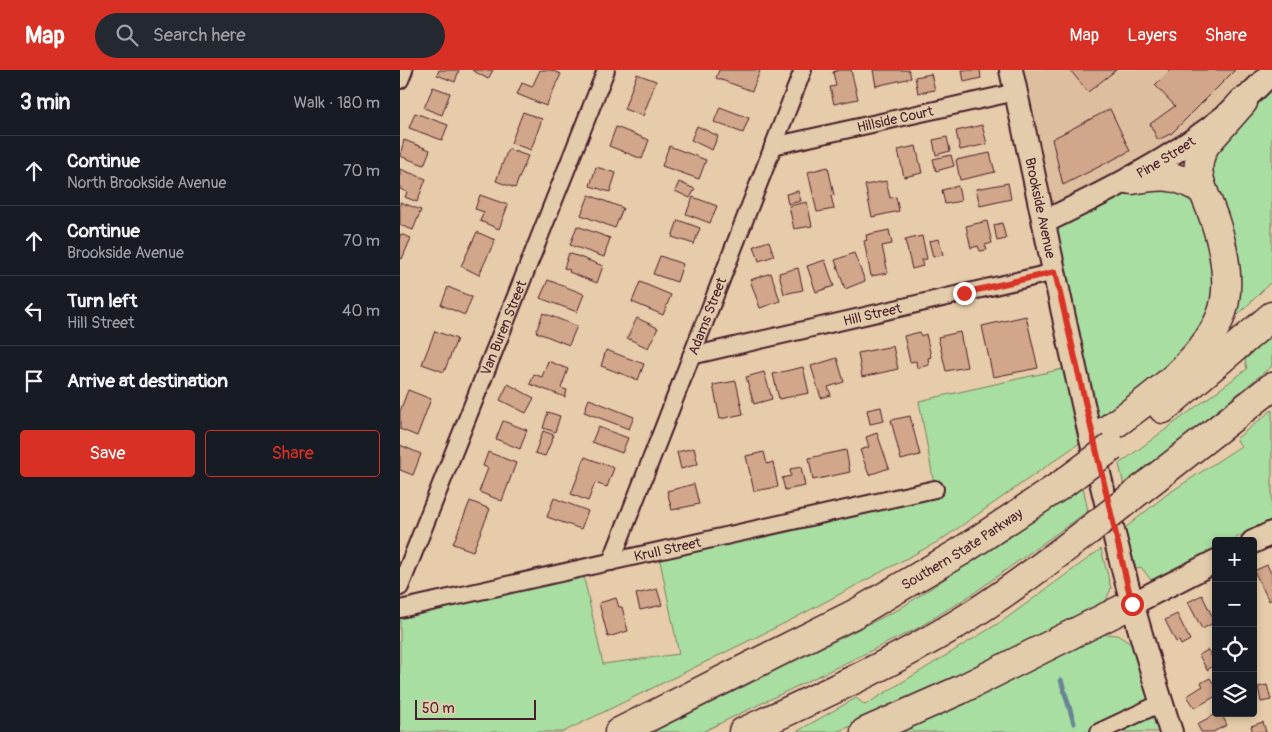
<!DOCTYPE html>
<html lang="en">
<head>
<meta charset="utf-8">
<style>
  :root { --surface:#171b24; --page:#242831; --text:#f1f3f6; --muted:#9ea1a6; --line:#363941; --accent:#d93025 }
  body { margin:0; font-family:Pangolin,sans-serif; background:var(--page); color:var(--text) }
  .controls { position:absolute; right:15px; bottom:15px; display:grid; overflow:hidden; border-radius:5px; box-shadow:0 2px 8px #0003 }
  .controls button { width:45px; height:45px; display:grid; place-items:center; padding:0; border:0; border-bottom:1px solid var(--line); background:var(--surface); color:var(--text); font:25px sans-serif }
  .scale { position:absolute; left:15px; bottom:12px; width:121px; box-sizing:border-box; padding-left:5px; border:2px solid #4a1f2b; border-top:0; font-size:14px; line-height:18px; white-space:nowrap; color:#4a1f2b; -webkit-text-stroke:4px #e2ccab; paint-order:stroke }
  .stop { position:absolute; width:15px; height:15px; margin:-11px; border:4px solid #d93025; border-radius:50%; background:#fff }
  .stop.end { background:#d93025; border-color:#fff; box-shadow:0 1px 5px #0008 }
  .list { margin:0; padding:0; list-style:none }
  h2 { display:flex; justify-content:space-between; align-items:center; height:65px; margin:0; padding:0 20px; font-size:21px }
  h2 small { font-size:16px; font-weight:400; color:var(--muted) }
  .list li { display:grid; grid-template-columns:32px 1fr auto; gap:15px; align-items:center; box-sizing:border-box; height:70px; padding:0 20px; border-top:1px solid var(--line) }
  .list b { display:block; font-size:19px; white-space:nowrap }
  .list p { margin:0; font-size:16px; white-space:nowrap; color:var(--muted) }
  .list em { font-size:16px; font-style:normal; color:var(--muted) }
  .actions { display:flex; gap:10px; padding:15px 20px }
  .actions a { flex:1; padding:11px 0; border:1px solid var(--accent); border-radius:5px; text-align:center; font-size:18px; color:var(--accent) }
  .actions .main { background:var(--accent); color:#fff }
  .icon { flex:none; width:28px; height:28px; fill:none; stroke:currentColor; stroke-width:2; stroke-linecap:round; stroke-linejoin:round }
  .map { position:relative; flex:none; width:872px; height:662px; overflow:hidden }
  header { display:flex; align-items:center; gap:30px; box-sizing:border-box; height:70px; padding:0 25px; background:var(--accent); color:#fff }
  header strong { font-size:24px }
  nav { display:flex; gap:28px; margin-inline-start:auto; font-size:18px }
  .search { width:350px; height:45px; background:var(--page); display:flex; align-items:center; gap:12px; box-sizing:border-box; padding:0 18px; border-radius:28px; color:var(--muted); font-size:19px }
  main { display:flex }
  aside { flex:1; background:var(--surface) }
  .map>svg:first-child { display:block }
</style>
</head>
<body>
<header>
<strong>Map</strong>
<div class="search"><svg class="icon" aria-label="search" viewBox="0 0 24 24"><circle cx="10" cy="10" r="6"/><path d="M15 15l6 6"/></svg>Search here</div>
<nav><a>Map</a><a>Layers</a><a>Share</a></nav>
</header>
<main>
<aside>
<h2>3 min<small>Walk · 180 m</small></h2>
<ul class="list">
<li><svg class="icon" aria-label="ahead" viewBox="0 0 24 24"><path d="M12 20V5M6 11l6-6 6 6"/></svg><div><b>Continue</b><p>North Brookside Avenue</p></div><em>70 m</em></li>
<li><svg class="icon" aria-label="ahead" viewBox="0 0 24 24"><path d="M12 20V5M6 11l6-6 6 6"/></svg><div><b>Continue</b><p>Brookside Avenue</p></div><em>70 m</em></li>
<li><svg class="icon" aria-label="left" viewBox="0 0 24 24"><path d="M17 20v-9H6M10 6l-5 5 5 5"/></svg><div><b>Turn left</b><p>Hill Street</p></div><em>40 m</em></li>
<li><svg class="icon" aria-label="arrive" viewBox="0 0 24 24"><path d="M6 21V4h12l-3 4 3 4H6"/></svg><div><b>Arrive at destination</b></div></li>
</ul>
<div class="actions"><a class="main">Save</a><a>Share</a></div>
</aside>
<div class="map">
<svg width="872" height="662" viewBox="0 0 872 662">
  <rect width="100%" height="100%" fill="#e6ccaa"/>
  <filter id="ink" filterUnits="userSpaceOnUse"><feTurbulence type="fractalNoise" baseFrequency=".02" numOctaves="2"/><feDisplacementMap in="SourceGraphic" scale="10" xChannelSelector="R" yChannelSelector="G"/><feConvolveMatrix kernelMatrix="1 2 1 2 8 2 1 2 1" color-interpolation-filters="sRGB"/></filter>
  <g filter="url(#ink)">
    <!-- built -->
    <path fill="#ddbe9f" d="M611 0H872L843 32 644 152Z"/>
    <!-- green -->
    <g fill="#a8dea1" stroke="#797e66">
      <path d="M872 16V211L838 245 832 240 806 106 815 72Z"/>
      <path d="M732 110 802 124 819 224 813 222 804 254 782 285 691 365 541 470 393 549 163 662H0V539L182 499 203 594 279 584 258 481 535 419 519 331 676 296 644 152Z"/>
      <path d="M872 264V296L724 416 719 394 847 299 845 290Z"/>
      <path d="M872 340V450L830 471H816V478L751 510 741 497 736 498 724 459 766 425 841 376 836 369Z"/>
      <path d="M683 417 688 441 571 525 516 559 302 662H253L501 538Z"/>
      <path d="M701 479 711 518 707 528 712 535 494 641 435 662H396L456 628 465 635 604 550Z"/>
      <path d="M702 564 717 565 731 574 763 662H490Z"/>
    </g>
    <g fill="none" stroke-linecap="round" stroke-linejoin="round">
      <!-- stream -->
      <path stroke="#688495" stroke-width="5" d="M661 610 674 653"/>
    </g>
    <!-- building -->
    <g fill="#d1a68b" stroke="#4a1f2b">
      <path d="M39 0H59L55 12 37 5Z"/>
      <path d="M72 0H93L88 9Z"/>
      <path d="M140 0H151L161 4 146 36 117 24 122 13 132 17Z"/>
      <path d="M319 0H358L360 1 352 21 316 8Z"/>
      <path d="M439 0H451L458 29 434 34 430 17 436 16 433 2Z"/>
      <path d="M473 0H509L511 8 476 16Z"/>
      <path d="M562 0H580L581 8 564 12Z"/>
      <path d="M670 0H716L688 22Z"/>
      <path d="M770 0H835L772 63 758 70 750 54 775 36 755 15Z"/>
      <path d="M237 4 256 11 243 46 224 39Z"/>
      <path d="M531 4 535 20 518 23 515 7Z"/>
      <path d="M33 17 50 23 42 45 24 38Z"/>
      <path d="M320 37 349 48 343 63 314 52Z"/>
      <path d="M710 39 730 81 663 115 652 69Z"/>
      <path d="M123 42 142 49 131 80 111 73Z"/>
      <path d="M15 43 48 55 42 70 9 58Z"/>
      <path d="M582 55 587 74 560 80 556 61Z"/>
      <path d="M297 56 318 66 312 80 291 70Z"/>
      <path d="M216 57 249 70 242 89 209 76Z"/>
      <path d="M547 67 550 81 536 85 533 70Z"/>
      <path d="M4 70 30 80 24 95 0 86Z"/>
      <path d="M269 76 306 90 299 109 262 96Z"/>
      <path d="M516 76 522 103 504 107 498 80Z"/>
      <path d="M108 79 128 86 115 118 96 111Z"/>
      <path d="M590 83 595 102 560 110 556 90Z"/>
      <path d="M551 85 554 96 536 101 533 89Z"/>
      <path d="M196 97 216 103 210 122 190 116Z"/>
      <path d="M428 97 434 125 431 126 434 139 417 142 408 102Z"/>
      <path d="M0 99 26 109 17 132 5 127 7 122 0 119Z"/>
      <path d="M486 111 490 128 496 127 499 141 472 147 465 115Z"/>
      <path d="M279 112 295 119 290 128 275 121Z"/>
      <path d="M608 113 611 129 580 136 576 119Z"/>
      <path d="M558 116 561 131 545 134 542 120Z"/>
      <path d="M398 121 401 131 388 134 386 124Z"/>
      <path d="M80 125 108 135 99 159 80 151 84 142 75 139Z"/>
      <path d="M189 125 223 138 215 158 181 145Z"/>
      <path d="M293 127 317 136 310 153 286 144Z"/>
      <path d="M0 132 21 140 13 160 0 155Z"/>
      <path d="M407 132 412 156 394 159 389 136Z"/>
      <path d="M278 150 300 158 294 174 272 167Z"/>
      <path d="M587 151 592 173 585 175 587 180 580 181 578 176 571 178 566 156Z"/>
      <path d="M602 153 606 169 597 171 594 155Z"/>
      <path d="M177 156 210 168 204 187 170 175Z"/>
      <path d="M489 160 492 174 482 176 488 203 471 206 464 171 467 170 466 165Z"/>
      <path d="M77 162 95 170 79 205 61 196Z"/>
      <path d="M0 164 11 168 2 189 0 188Z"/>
      <path d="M522 166 527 189 521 190 523 196 512 199 505 170Z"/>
      <path d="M539 169 543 185 533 187 529 171Z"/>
      <path d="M369 171 374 186 359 191 354 176Z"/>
      <path d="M169 183 203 196 197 213 169 202 170 200 164 198Z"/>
      <path d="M454 183 465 211 445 219 435 190Z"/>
      <path d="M260 186 283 194 277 212 253 204Z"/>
      <path d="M425 190 434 216 416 222 407 196Z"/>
      <path d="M398 198 403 220 384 224 379 203Z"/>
      <path d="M371 203 380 231 360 238 350 210Z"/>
      <path d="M148 210 184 224 177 242 140 228Z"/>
      <path d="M240 212 271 225 263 245 232 232Z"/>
      <path d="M48 217 72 227 65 245 41 235Z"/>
      <path d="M143 243 177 256 169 275 136 262Z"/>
      <path d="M626 246 638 298 593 307 582 256Z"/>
      <path d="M237 248 258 258 248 278 227 268Z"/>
      <path d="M35 261 57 269 44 302 22 294Z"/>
      <path d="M520 262 521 266 526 264 531 287 528 288 529 295 517 298 516 291 510 292 504 266Z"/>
      <path d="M560 262 567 297 546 301 538 267Z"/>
      <path d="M493 276 498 299 462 307 458 283Z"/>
      <path d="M206 280 244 294 238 310 201 296Z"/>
      <path d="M437 288 444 312 428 317 431 325 421 328 411 296Z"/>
      <path d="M148 291 168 299 161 318 167 320 165 327 130 314 134 304 142 307Z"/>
      <path d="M403 297 409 323 379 329 373 304Z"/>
      <path d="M364 302 372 329 354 334 346 307Z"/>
      <path d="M336 311 343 344 320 349 313 315Z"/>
      <path d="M108 314 134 328 126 343 100 330Z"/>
      <path d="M8 320 31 329 17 366 0 359V341Z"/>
      <path d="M189 329 234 347 229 359 184 342Z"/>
      <path d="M481 337 484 351 470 354 467 340Z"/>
      <path d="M148 342 160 346 155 362 143 358Z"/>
      <path d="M510 346 520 385 501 390 491 350Z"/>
      <path d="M103 351 127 360 120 379 96 369Z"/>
      <path d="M198 357 228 368 222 383 192 372Z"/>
      <path d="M143 361 154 365 145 386 135 383Z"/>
      <path d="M477 363 489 398 469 405 460 380 469 377 466 367Z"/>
      <path d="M0 375 21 384 13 405 0 400Z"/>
      <path d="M294 378 298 394 281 399 277 382Z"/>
      <path d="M446 380 450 402 413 410 409 388Z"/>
      <path d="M88 382 116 393 102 431 79 422 88 398 83 396Z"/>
      <path d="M364 382 367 394 373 392 378 417 354 421 346 386Z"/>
      <path d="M185 387 214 398 207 417 195 413 188 431 171 424Z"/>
      <path d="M401 397 405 416 385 420 382 408 391 406 390 399Z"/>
      <path d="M294 414 299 434 272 440 267 421Z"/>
      <path d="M154 428 188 441 181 459 147 447Z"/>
      <path d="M70 431 90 439 73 481 53 474Z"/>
      <path d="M867 495 872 505V529L869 531 854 501Z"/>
      <path d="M257 519 262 535 240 540 236 524Z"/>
      <path d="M802 525 815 552 802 559 788 532Z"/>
      <path d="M216 528 219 537H222L228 561 208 567 199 533Z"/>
      <path d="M777 544 790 570 781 575 779 571 776 572 765 550Z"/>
      <path d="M808 580 816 594 807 600 799 585Z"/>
      <path d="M810 608 816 618V626L795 638 787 626 803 616 801 613Z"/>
      <path d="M867 615 871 630 861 632 858 617Z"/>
      <path d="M818 643H821L827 655 813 662H801L797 654Z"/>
      <path d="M863 652 866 662H853L851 656Z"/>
    </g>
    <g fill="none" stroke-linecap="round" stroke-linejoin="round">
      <defs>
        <g id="minor">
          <path d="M0 10 4 0"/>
          <path id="s1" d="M373 76 616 22"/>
          <path id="s2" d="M291 286 655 202"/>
          <path id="s3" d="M211 492 403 0"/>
          <path id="s4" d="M0 517 206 0"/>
          <path id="s5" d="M0 539 535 419"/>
          <path d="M699 662 761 633"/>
        </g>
        <g id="secondary">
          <path id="s6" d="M611 0C660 221 700 447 771 662"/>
          <path id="s7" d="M644 152C727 112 809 71 872 2"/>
          <path d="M853 472 872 463"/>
          <path d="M732 534 816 491"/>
        </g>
        <g id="motorway">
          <path d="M732 110C762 105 775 103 802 120"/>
          <path d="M763 339 872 246"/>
          <path d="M704 362C744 333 800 295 820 248 834 215 822 167 809 135 800 114 792 96 806 74L843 32"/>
          <path d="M730 428 872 317"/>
          <path id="s8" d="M219 662 458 542 560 482 661 415"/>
          <path d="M343 662C416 628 489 595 557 554 603 526 646 493 688 461"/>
          <path d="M465 662 560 620 732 534"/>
        </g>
      </defs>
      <!-- minor casing -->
      <use href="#minor" stroke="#4a1f2b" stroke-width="20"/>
      <!-- secondary casing -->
      <use href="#secondary" stroke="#4a1f2b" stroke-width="26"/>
      <!-- motorway casing -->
      <use href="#motorway" stroke="#4a1f2b" stroke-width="31"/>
      <!-- minor -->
      <use href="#minor" stroke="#e2ccab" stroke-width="16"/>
      <!-- secondary -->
      <use href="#secondary" stroke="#e2ccab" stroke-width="22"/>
      <!-- motorway -->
      <use href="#motorway" stroke="#e2ccab" stroke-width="28"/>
      <defs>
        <g id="motorway-bridge">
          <path d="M661 415 712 377"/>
          <path d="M688 461 730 428"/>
        </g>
      </defs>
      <!-- motorway-bridge casing -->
      <use href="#motorway-bridge" stroke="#4a1f2b" stroke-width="31" stroke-linecap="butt"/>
      <!-- motorway-bridge -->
      <use href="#motorway-bridge" stroke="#e2ccab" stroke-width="28"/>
    </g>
  </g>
  <g fill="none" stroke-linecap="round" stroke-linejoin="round" filter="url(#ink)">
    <!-- route -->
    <path stroke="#d93025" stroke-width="6" d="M564 223 655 202 732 534"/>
  </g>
  <g text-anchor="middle" stroke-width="4" stroke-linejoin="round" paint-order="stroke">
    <!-- street labels -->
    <g font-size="14" fill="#4a1f2b" stroke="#e2ccab">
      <text dy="5" stroke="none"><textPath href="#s1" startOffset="125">Hillside Court</textPath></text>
      <text dy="5" stroke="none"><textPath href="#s7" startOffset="138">Pine Street</textPath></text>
      <text dy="5" stroke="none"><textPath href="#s6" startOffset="141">Brookside Avenue</textPath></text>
      <text dy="5" stroke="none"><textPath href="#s2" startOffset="186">Hill Street</textPath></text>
      <text dy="5" stroke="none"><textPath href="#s3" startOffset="264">Adams Street</textPath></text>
      <text dy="5" stroke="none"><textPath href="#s4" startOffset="279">Van Buren Street</textPath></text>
      <text dy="5" stroke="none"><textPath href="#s5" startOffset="274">Krull Street</textPath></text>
      <text dy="5" stroke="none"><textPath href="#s8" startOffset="389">Southern State Parkway</textPath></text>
    </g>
  </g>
</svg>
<div class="controls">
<button>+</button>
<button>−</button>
<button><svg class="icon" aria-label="locate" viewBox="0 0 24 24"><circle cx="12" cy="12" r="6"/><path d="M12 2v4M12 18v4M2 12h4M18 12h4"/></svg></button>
<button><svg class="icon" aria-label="layers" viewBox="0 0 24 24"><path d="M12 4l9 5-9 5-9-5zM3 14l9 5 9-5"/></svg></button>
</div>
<div class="scale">50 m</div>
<div class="stop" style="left:732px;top:534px"></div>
<div class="stop end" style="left:564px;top:223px"></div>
</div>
</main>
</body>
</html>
